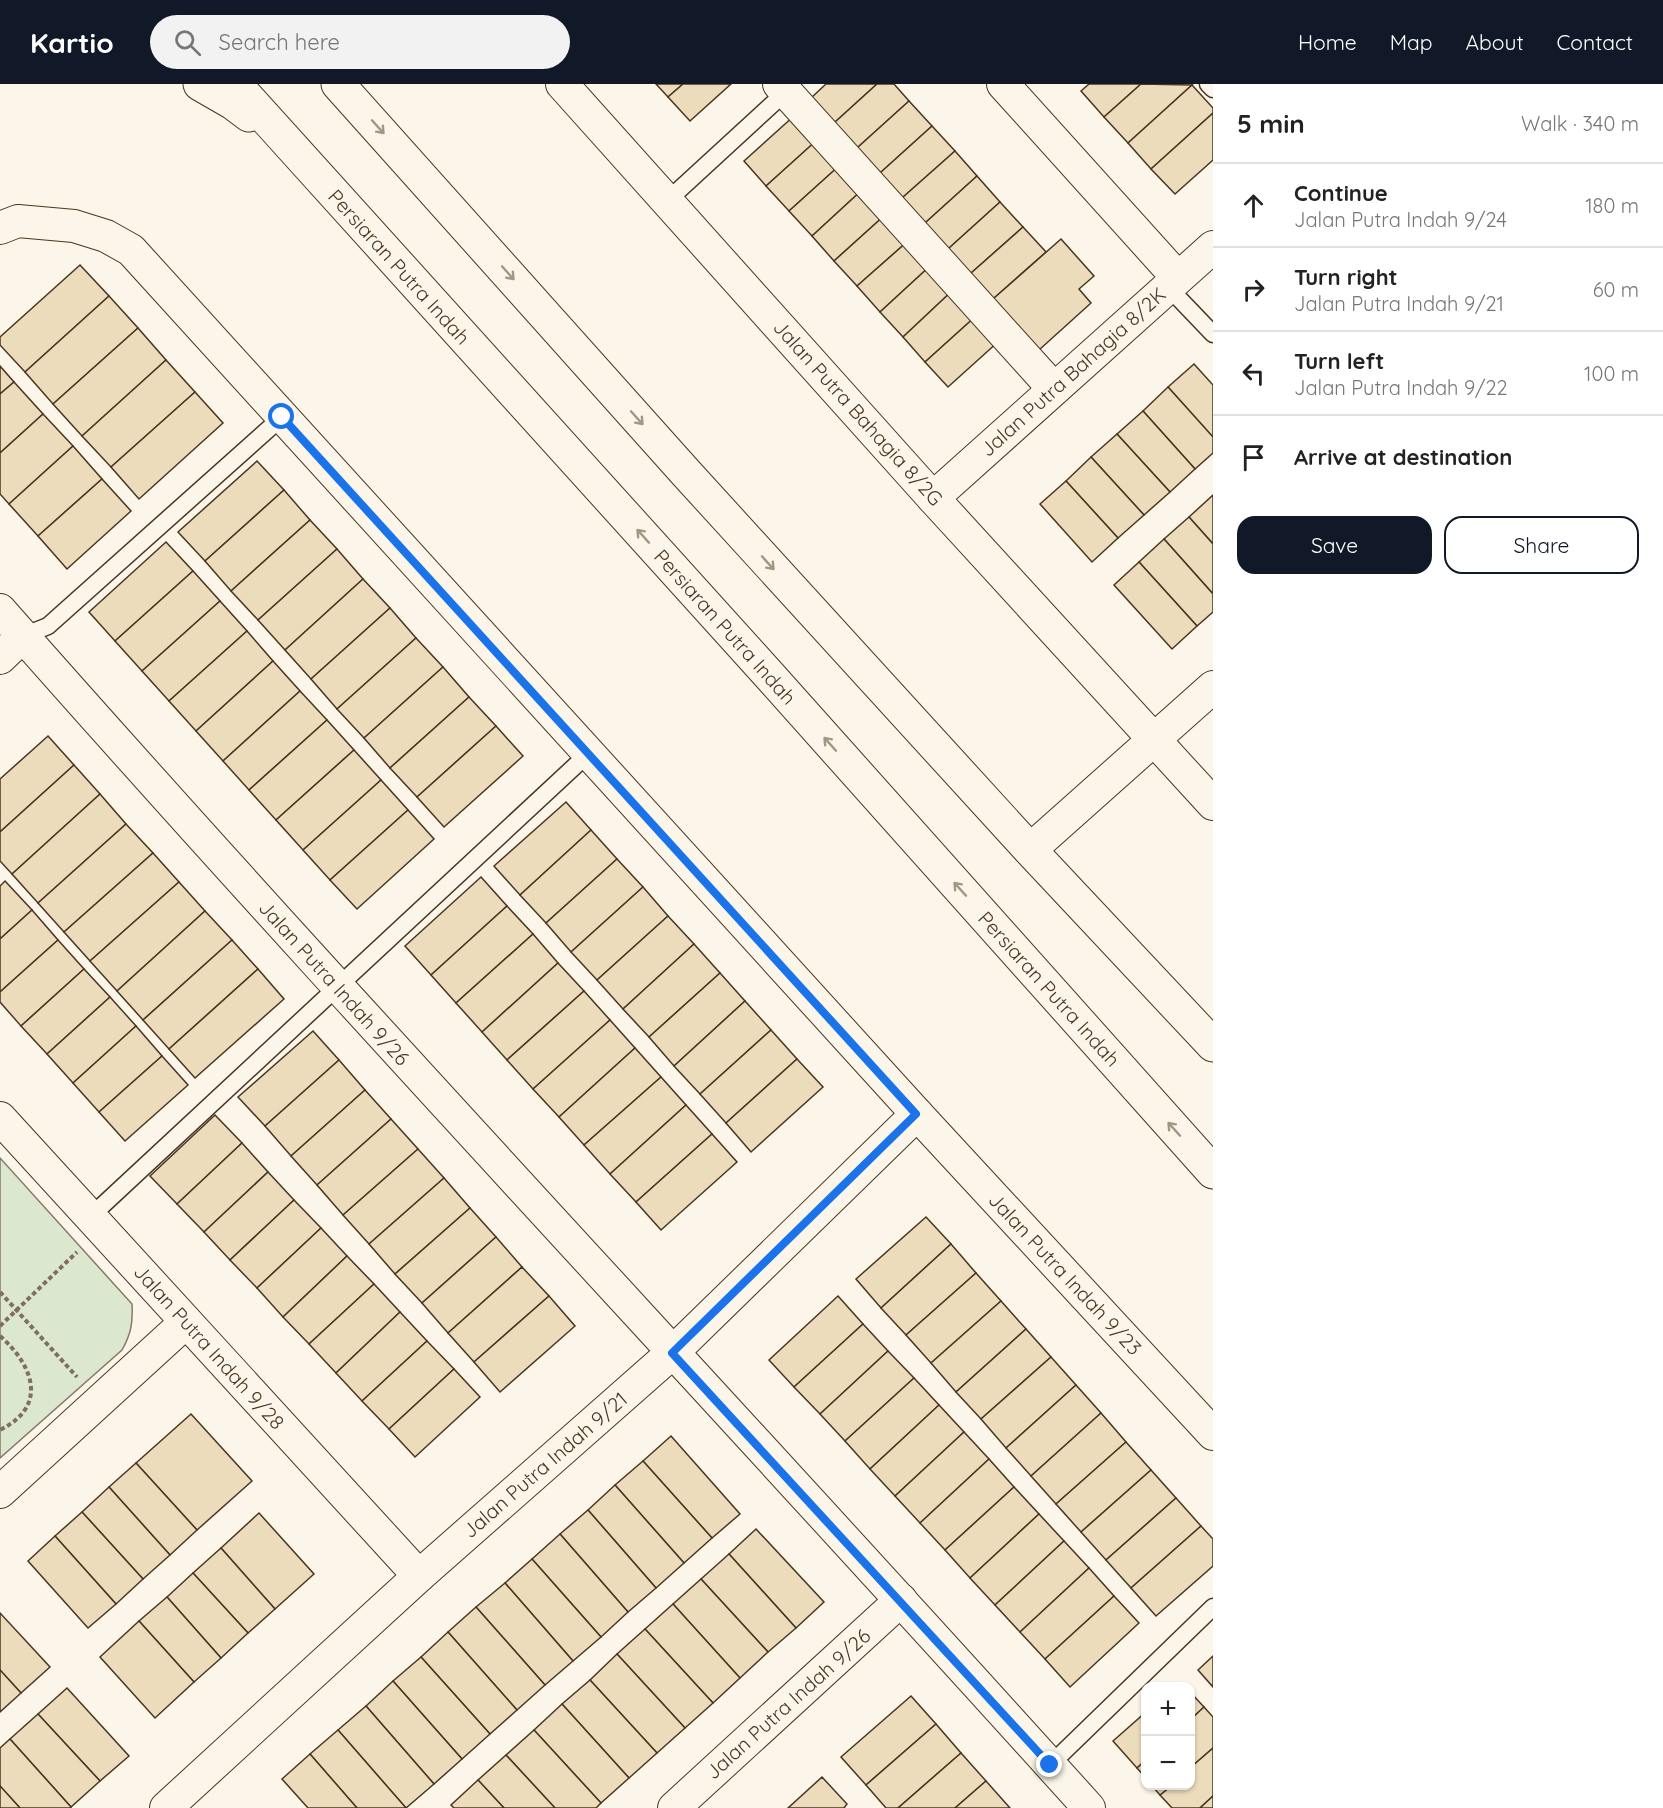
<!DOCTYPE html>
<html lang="en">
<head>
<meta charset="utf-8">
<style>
  :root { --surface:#fff; --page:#f2f2f2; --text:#222; --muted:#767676; --line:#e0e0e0; --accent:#111827 }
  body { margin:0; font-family:Quicksand,sans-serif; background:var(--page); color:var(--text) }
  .controls { position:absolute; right:18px; bottom:18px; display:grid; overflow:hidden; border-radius:12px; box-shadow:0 2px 4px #0004 }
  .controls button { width:54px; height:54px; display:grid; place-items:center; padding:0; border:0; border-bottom:2px solid var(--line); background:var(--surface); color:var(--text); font:30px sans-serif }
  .stop { position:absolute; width:18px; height:18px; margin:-14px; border:4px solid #1a73e8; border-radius:50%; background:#fff }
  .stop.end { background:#1a73e8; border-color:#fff; box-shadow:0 2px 6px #0008 }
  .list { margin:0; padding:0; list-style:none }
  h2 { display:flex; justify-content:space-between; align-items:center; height:78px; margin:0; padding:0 24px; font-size:26px }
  h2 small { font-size:20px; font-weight:400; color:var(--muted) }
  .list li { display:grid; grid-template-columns:39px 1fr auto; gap:18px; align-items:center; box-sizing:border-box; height:84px; padding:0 24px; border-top:2px solid var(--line) }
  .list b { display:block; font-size:22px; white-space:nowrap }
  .list p { margin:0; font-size:20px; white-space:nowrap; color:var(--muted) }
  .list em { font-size:20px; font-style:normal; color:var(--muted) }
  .actions { display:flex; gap:12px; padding:18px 24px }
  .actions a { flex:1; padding:14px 0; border:2px solid var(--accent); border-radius:18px; text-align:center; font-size:21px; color:var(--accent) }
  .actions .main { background:var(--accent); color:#fff }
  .icon { flex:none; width:33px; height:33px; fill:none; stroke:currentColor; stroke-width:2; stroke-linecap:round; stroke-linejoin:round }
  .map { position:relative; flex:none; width:1213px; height:1724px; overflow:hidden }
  header { display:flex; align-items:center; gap:36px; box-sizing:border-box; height:84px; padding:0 30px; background:var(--accent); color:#fff }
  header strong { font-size:28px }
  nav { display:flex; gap:33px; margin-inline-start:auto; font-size:21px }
  .search { width:420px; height:54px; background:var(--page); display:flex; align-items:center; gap:15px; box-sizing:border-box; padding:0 21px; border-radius:33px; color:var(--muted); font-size:22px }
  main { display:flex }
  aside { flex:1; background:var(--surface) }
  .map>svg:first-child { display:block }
</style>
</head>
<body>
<header>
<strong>Kartio</strong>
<div class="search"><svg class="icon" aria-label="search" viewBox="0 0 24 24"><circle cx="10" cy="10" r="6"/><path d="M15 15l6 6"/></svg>Search here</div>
<nav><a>Home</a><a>Map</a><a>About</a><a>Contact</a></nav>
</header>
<main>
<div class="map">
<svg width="1213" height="1724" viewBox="0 0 1213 1724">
  <rect width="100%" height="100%" fill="#fbf6e9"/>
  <!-- green -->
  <path fill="#dce7d0" stroke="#887966" stroke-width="1.5" d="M0 1074 132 1220C133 1239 131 1250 122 1266L0 1374Z"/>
  <!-- building -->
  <g fill="#ecdcbc" stroke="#4a3520" stroke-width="1.5">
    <path d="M656 0H683L668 13Z"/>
    <path d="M683 0H731L690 37 668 13Z"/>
    <path d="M826 0H877L834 39 811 14Z"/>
    <path d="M877 0H894L909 17 857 64 834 39Z"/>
    <path d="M1089 0H1141L1104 33 1081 7Z"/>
    <path d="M1141 0 1192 1 1128 59 1104 33Z"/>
    <path d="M1192 1 1213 24V29L1151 85 1128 59Z"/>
    <path d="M909 17 932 42 880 89 857 64Z"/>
    <path d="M1213 29V76L1175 110 1151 85Z"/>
    <path d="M795 31 817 56 766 102 744 77Z"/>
    <path d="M932 42 955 67 902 114 880 89Z"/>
    <path d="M817 56 840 81 789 127 766 102Z"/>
    <path d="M955 67 977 92 925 139 902 114Z"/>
    <path d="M840 81 862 106 812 152 789 127Z"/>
    <path d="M977 92 1000 118 948 165 925 139Z"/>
    <path d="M862 106 885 131 834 177 812 152Z"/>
    <path d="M1000 118 1023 143 970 190 948 165Z"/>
    <path d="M885 131 908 157 857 202 834 177Z"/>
    <path d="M1023 143 1046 168 993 215 970 190Z"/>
    <path d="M1061 155 1094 192 1079 205 1091 219 1039 266 993 215Z"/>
    <path d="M908 157 930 182 880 228 857 202Z"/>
    <path d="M80 181 109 212 25 288 0 261V253Z"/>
    <path d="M930 182 953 206 903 253 880 228Z"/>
    <path d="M953 206 976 232 925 278 903 253Z"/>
    <path d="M109 212 138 244 53 320 25 288Z"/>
    <path d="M976 232 999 257 948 303 925 278Z"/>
    <path d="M138 244 166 276 82 352 53 320Z"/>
    <path d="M166 276 195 308 111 383 82 352Z"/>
    <path d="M1194 280 1213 301V353L1168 303Z"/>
    <path d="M0 282 14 298 0 310Z"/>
    <path d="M14 298 43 330 0 369V310Z"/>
    <path d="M1168 303 1213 353V369L1195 385 1143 327Z"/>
    <path d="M195 308 223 339 139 415 111 383Z"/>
    <path d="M1143 327 1195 385 1170 408 1117 350Z"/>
    <path d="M43 330 73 362 9 420 0 410V369Z"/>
    <path d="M1117 350 1170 408 1144 431 1091 373Z"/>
    <path d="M73 362 102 395 38 452 9 420Z"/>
    <path d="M1091 373 1144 431 1118 454 1066 397Z"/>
    <path d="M257 377 284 406 205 477 178 448Z"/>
    <path d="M102 395 131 427 67 485 38 452Z"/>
    <path d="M1066 397 1118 454 1092 478 1040 420Z"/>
    <path d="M284 406 310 436 231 507 205 477Z"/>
    <path d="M1213 411V460L1189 433Z"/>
    <path d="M1189 433 1213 460V510L1164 455Z"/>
    <path d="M310 436 337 465 258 536 231 507Z"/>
    <path d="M1164 455 1213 510V528L1197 542 1139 478Z"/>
    <path d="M166 458 193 487 115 557 89 528Z"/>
    <path d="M337 465 363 495 285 566 258 536Z"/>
    <path d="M1139 478 1197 542 1172 565 1114 501Z"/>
    <path d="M193 487 220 517 142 587 115 557Z"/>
    <path d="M363 495 390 524 311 595 285 566Z"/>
    <path d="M220 517 247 547 169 617 142 587Z"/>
    <path d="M390 524 416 554 337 625 311 595Z"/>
    <path d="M247 547 273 577 196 647 169 617Z"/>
    <path d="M416 554 443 583 364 654 337 625Z"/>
    <path d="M273 577 300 607 223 677 196 647Z"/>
    <path d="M443 583 469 613 390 684 364 654Z"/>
    <path d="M300 607 327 636 249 706 223 677Z"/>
    <path d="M469 613 496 642 417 713 390 684Z"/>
    <path d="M327 636 354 666 276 736 249 706Z"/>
    <path d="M496 642 523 672 444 743 417 713Z"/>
    <path d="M48 652 74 681 0 748V695Z"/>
    <path d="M354 666 381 696 303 766 276 736Z"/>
    <path d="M74 681 100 710 12 790 0 777V748Z"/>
    <path d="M381 696 408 726 330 796 303 766Z"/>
    <path d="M100 710 126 740 38 819 12 790Z"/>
    <path d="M566 718 591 746 520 811 494 782Z"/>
    <path d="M408 726 434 755 357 825 330 796Z"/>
    <path d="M126 740 153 769 64 848 38 819Z"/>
    <path d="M591 746 617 775 546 839 520 811Z"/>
    <path d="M153 769 179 798 90 877 64 848Z"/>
    <path d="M617 775 643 803 571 868 546 839Z"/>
    <path d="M481 793 507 822 431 891 405 862Z"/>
    <path d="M5 797 32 826 0 855V802Z"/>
    <path d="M179 798 205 827 117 907 90 877Z"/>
    <path d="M643 803 668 832 597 896 571 868Z"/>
    <path d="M507 822 533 850 456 919 431 891Z"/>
    <path d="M32 826 58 856 0 908V855Z"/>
    <path d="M205 827 232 856 143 936 117 907Z"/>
    <path d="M668 832 694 860 623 925 597 896Z"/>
    <path d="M533 850 558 879 482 948 456 919Z"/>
    <path d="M58 856 84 885 21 942 0 918V908Z"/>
    <path d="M232 856 258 885 169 965 143 936Z"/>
    <path d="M694 860 720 889 649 953 623 925Z"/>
    <path d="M558 879 584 907 507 976 482 948Z"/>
    <path d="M84 885 110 913 47 970 21 942Z"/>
    <path d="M258 885 284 915 195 994 169 965Z"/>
    <path d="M720 889 745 917 674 982 649 953Z"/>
    <path d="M584 907 610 936 533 1005 507 976Z"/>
    <path d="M110 913 136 942 73 999 47 970Z"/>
    <path d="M745 917 771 946 700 1010 674 982Z"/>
    <path d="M610 936 635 964 559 1033 533 1005Z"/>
    <path d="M136 942 162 972 99 1028 73 999Z"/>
    <path d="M771 946 797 975 726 1039 700 1010Z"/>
    <path d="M313 947 339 976 265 1042 238 1013Z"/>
    <path d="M635 964 661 993 584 1061 559 1033Z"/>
    <path d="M162 972 188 1001 125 1057 99 1028Z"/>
    <path d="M797 975 823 1003 751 1068 726 1039Z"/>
    <path d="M339 976 365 1006 291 1072 265 1042Z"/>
    <path d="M661 993 686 1021 610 1090 584 1061Z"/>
    <path d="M365 1006 391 1035 317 1101 291 1072Z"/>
    <path d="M686 1021 712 1050 636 1118 610 1090Z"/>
    <path d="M215 1031 242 1059 177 1120 150 1092Z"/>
    <path d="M391 1035 418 1065 343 1131 317 1101Z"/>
    <path d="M712 1050 737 1078 661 1146 636 1118Z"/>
    <path d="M242 1059 268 1088 204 1148 177 1120Z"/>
    <path d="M418 1065 444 1094 369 1160 343 1131Z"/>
    <path d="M268 1088 294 1116 230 1176 204 1148Z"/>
    <path d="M444 1094 470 1124 395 1190 369 1160Z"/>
    <path d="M294 1116 321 1144 257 1204 230 1176Z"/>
    <path d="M470 1124 496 1153 422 1219 395 1190Z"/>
    <path d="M926 1133 951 1160 881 1224 856 1195Z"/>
    <path d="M321 1144 347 1172 283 1233 257 1204Z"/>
    <path d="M496 1153 522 1183 448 1249 422 1219Z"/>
    <path d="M951 1160 976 1189 906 1251 881 1224Z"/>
    <path d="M347 1172 374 1200 309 1260 283 1233Z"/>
    <path d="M522 1183 549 1212 474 1278 448 1249Z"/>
    <path d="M976 1189 1001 1217 931 1279 906 1251Z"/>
    <path d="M374 1200 400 1228 336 1289 309 1260Z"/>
    <path d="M549 1212 575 1242 500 1308 474 1278Z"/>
    <path d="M838 1212 863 1240 794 1303 769 1276Z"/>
    <path d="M1001 1217 1026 1245 956 1308 931 1279Z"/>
    <path d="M400 1228 427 1257 362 1317 336 1289Z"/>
    <path d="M863 1240 888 1267 820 1330 794 1303Z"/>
    <path d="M1026 1245 1051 1273 981 1335 956 1308Z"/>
    <path d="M427 1257 454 1285 389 1345 362 1317Z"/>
    <path d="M888 1267 914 1294 845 1357 820 1330Z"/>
    <path d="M1051 1273 1076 1301 1006 1364 981 1335Z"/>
    <path d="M454 1285 480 1313 415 1373 389 1345Z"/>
    <path d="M914 1294 939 1321 870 1385 845 1357Z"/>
    <path d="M1076 1301 1101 1329 1031 1392 1006 1364Z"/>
    <path d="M939 1321 964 1348 895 1412 870 1385Z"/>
    <path d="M1101 1329 1126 1358 1056 1420 1031 1392Z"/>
    <path d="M191 1330 252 1397 197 1446 136 1379Z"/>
    <path d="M964 1348 989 1375 920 1439 895 1412Z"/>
    <path d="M671 1352 740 1430 712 1454 643 1377Z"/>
    <path d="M1126 1358 1151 1386 1081 1448 1056 1420Z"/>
    <path d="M989 1375 1014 1403 945 1466 920 1439Z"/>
    <path d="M643 1377 712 1454 684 1479 615 1401Z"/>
    <path d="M136 1379 197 1446 170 1471 109 1403Z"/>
    <path d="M1151 1386 1176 1414 1106 1476 1081 1448Z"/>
    <path d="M615 1401 684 1479 656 1504 588 1426Z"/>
    <path d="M109 1403 170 1471 143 1495 82 1428Z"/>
    <path d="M1014 1403 1039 1430 970 1494 945 1466Z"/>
    <path d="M1176 1414 1201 1442 1131 1504 1106 1476Z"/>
    <path d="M588 1426 656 1504 628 1528 560 1450Z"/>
    <path d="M82 1428 143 1495 116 1520 55 1452Z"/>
    <path d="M259 1429 314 1490 275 1525 221 1464Z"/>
    <path d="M1039 1430 1064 1457 995 1521 970 1494Z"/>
    <path d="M1201 1442 1213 1455V1482L1156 1532 1131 1504Z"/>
    <path d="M756 1445 824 1518 796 1544 729 1470Z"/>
    <path d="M560 1450 628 1528 601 1553 532 1475Z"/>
    <path d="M55 1452 116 1520 88 1544 28 1477Z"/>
    <path d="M1064 1457 1089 1484 1020 1548 995 1521Z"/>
    <path d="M221 1464 275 1525 248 1549 193 1489Z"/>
    <path d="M729 1470 796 1544 768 1568 701 1495Z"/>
    <path d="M532 1475 601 1553 573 1577 505 1499Z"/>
    <path d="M1089 1484 1114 1512 1045 1575 1020 1548Z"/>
    <path d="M193 1489 248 1549 221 1574 167 1513Z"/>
    <path d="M701 1495 768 1568 740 1594 673 1520Z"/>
    <path d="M505 1499 573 1577 545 1601 476 1523Z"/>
    <path d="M1114 1512 1139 1539 1070 1603 1045 1575Z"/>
    <path d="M167 1513 221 1574 194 1598 139 1537Z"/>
    <path d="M673 1520 740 1594 713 1619 645 1545Z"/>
    <path d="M476 1523 545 1601 517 1626 448 1548Z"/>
    <path d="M0 1529 50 1583 21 1609 0 1586Z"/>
    <path d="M139 1537 194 1598 155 1634 100 1573Z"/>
    <path d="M645 1545 713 1619 685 1644 617 1570Z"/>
    <path d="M448 1548 517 1626 490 1650 421 1573Z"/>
    <path d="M617 1570 685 1644 657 1669 590 1596Z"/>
    <path d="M1213 1572V1603L1198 1586Z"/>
    <path d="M421 1573 490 1650 462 1675 393 1597Z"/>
    <path d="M0 1586 21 1609 0 1628Z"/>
    <path d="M590 1596 657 1669 629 1694 562 1620Z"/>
    <path d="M393 1597 462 1675 434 1700 366 1622Z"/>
    <path d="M67 1604 129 1672 100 1697 38 1630Z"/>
    <path d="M1190 1608 1204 1623 1190 1636Z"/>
    <path d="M911 1612 936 1640 866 1701 841 1673Z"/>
    <path d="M562 1620 629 1694 601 1719 534 1646Z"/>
    <path d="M366 1622 434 1700 406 1724 338 1646Z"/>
    <path d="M1204 1623 1213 1633V1664L1190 1684V1636Z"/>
    <path d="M1146 1628V1676L1137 1684 1113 1657Z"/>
    <path d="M38 1630 100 1697 71 1723 10 1655Z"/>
    <path d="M936 1640 961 1669 898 1724H886L866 1701Z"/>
    <path d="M338 1646 406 1724H357L310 1670Z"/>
    <path d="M534 1646 601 1719 596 1724H555L506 1671Z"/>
    <path d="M10 1655 71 1723 70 1724H20L0 1702V1664Z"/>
    <path d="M1213 1664V1712L1200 1724H1172L1160 1711 1171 1702H1190V1684Z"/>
    <path d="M961 1669 986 1697 955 1724H898Z"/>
    <path d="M310 1670 357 1724H308L282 1695Z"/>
    <path d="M506 1671 555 1724H504L478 1696Z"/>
    <path d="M1146 1676V1694L1137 1684Z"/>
    <path d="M822 1693 847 1720 844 1724H788Z"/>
    <path d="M478 1696 504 1724H454L451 1721Z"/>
    <path d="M986 1697 1010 1724H955Z"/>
    <path d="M0 1702 20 1724H0Z"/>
    <path d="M1152 1702H1171L1160 1711Z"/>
    <path d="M1213 1712V1724H1200Z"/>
  </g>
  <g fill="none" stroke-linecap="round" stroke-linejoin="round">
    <defs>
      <g id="lane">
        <path d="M1208 0 1213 5"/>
        <path d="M667 117 790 4"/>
        <path d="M1168 203 1213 250"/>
        <path d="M23 552 48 542 282 333"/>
        <path d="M90 1133 589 669"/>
        <path d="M1050 1681 1213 1523"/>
      </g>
      <g id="street">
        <path d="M562 0 933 414 1213 720"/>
        <path d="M779 0 1054 305"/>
        <path d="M1003 0 1178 194"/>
        <path d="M0 144 18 137 74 142 106 152 131 166 917 1030 1213 1350"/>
        <path d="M933 414 1213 163"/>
        <path d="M0 526C357 931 728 1323 1089 1724"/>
        <path d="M0 574 23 552"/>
        <path d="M1030 766 1213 603"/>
        <path d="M0 1034 419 1492"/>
        <path d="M0 1408 186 1238"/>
        <path d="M166 1724 419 1492 672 1269 917 1030"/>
        <path d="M674 1724 901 1516"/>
      </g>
      <g id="primary">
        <path d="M200 0 233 19 249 31"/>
        <path d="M235 0 770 592 1213 1088"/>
        <path d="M338 0 687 390 1030 766 1213 961"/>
      </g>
    </defs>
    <!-- lane casing -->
    <use href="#lane" stroke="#4a3520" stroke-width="19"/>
    <!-- street casing -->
    <use href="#street" stroke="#4a3520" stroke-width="34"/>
    <!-- primary casing -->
    <use href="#primary" stroke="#4a3520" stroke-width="35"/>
    <!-- path -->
    <g stroke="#7f6f5c" stroke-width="4" stroke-dasharray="4.5 3" stroke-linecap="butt">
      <path d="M0 1208 77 1293"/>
      <path d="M0 1242 77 1168"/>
      <path d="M0 1252C33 1281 49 1322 0 1346"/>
    </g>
    <!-- lane -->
    <use href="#lane" stroke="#fbf6e9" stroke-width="16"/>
    <!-- street -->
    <use href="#street" stroke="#fbf6e9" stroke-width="32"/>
    <!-- primary -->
    <use href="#primary" stroke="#fbf6e9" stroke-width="33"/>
  </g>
  <!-- one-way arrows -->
  <defs><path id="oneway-shaft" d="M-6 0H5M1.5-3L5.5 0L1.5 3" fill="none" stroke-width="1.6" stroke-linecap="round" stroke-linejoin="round" transform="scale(1.5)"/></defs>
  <g stroke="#a29684">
    <use href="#oneway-shaft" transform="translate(378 43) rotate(48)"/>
    <use href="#oneway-shaft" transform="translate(508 189) rotate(48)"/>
    <use href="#oneway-shaft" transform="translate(637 334) rotate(48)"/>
    <use href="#oneway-shaft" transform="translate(643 452) rotate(-132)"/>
    <use href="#oneway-shaft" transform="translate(768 479) rotate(48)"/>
    <use href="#oneway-shaft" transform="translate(830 660) rotate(-132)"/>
    <use href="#oneway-shaft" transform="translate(960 805) rotate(-132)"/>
    <use href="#oneway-shaft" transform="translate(1174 1045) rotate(-132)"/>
  </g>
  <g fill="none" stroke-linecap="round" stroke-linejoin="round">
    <!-- route -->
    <path stroke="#1a73e8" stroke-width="8" d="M282 333 916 1030 672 1269 1050 1681"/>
  </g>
  <g text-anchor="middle" stroke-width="4.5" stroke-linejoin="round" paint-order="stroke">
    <!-- street labels -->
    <g font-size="20" fill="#4a3520" stroke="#fbf6e9">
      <text transform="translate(399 183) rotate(48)" y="7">Persiaran Putra Indah</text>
      <text transform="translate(1073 288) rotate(-42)" y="7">Jalan Putra Bahagia 8/2K</text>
      <text transform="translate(858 329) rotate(48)" y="7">Jalan Putra Bahagia 8/2G</text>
      <text transform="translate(725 543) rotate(48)" y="7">Persiaran Putra Indah</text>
      <text transform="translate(334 899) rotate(48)" y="7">Jalan Putra Indah 9/26</text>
      <text transform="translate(1049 905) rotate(48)" y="7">Persiaran Putra Indah</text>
      <text transform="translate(1065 1190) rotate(47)" y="7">Jalan Putra Indah 9/23</text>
      <text transform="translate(209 1263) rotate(48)" y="7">Jalan Putra Indah 9/28</text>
      <text transform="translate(545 1381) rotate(-41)" y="7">Jalan Putra Indah 9/21</text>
      <text transform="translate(788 1620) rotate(-42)" y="7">Jalan Putra Indah 9/26</text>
    </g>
  </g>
</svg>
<div class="controls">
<button>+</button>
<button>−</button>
</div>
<div class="stop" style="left:282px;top:333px"></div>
<div class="stop end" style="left:1050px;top:1681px"></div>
</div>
<aside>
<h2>5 min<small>Walk · 340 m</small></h2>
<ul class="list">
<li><svg class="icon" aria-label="ahead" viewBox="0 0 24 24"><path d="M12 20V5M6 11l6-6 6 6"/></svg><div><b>Continue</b><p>Jalan Putra Indah 9/24</p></div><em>180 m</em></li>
<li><svg class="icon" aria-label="right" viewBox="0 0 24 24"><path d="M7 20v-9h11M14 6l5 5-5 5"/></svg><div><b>Turn right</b><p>Jalan Putra Indah 9/21</p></div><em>60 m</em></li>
<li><svg class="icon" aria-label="left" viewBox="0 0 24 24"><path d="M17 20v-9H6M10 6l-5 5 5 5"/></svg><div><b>Turn left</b><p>Jalan Putra Indah 9/22</p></div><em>100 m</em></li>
<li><svg class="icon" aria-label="arrive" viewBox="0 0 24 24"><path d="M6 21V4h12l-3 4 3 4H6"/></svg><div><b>Arrive at destination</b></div></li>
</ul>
<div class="actions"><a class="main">Save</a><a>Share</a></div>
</aside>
</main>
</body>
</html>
